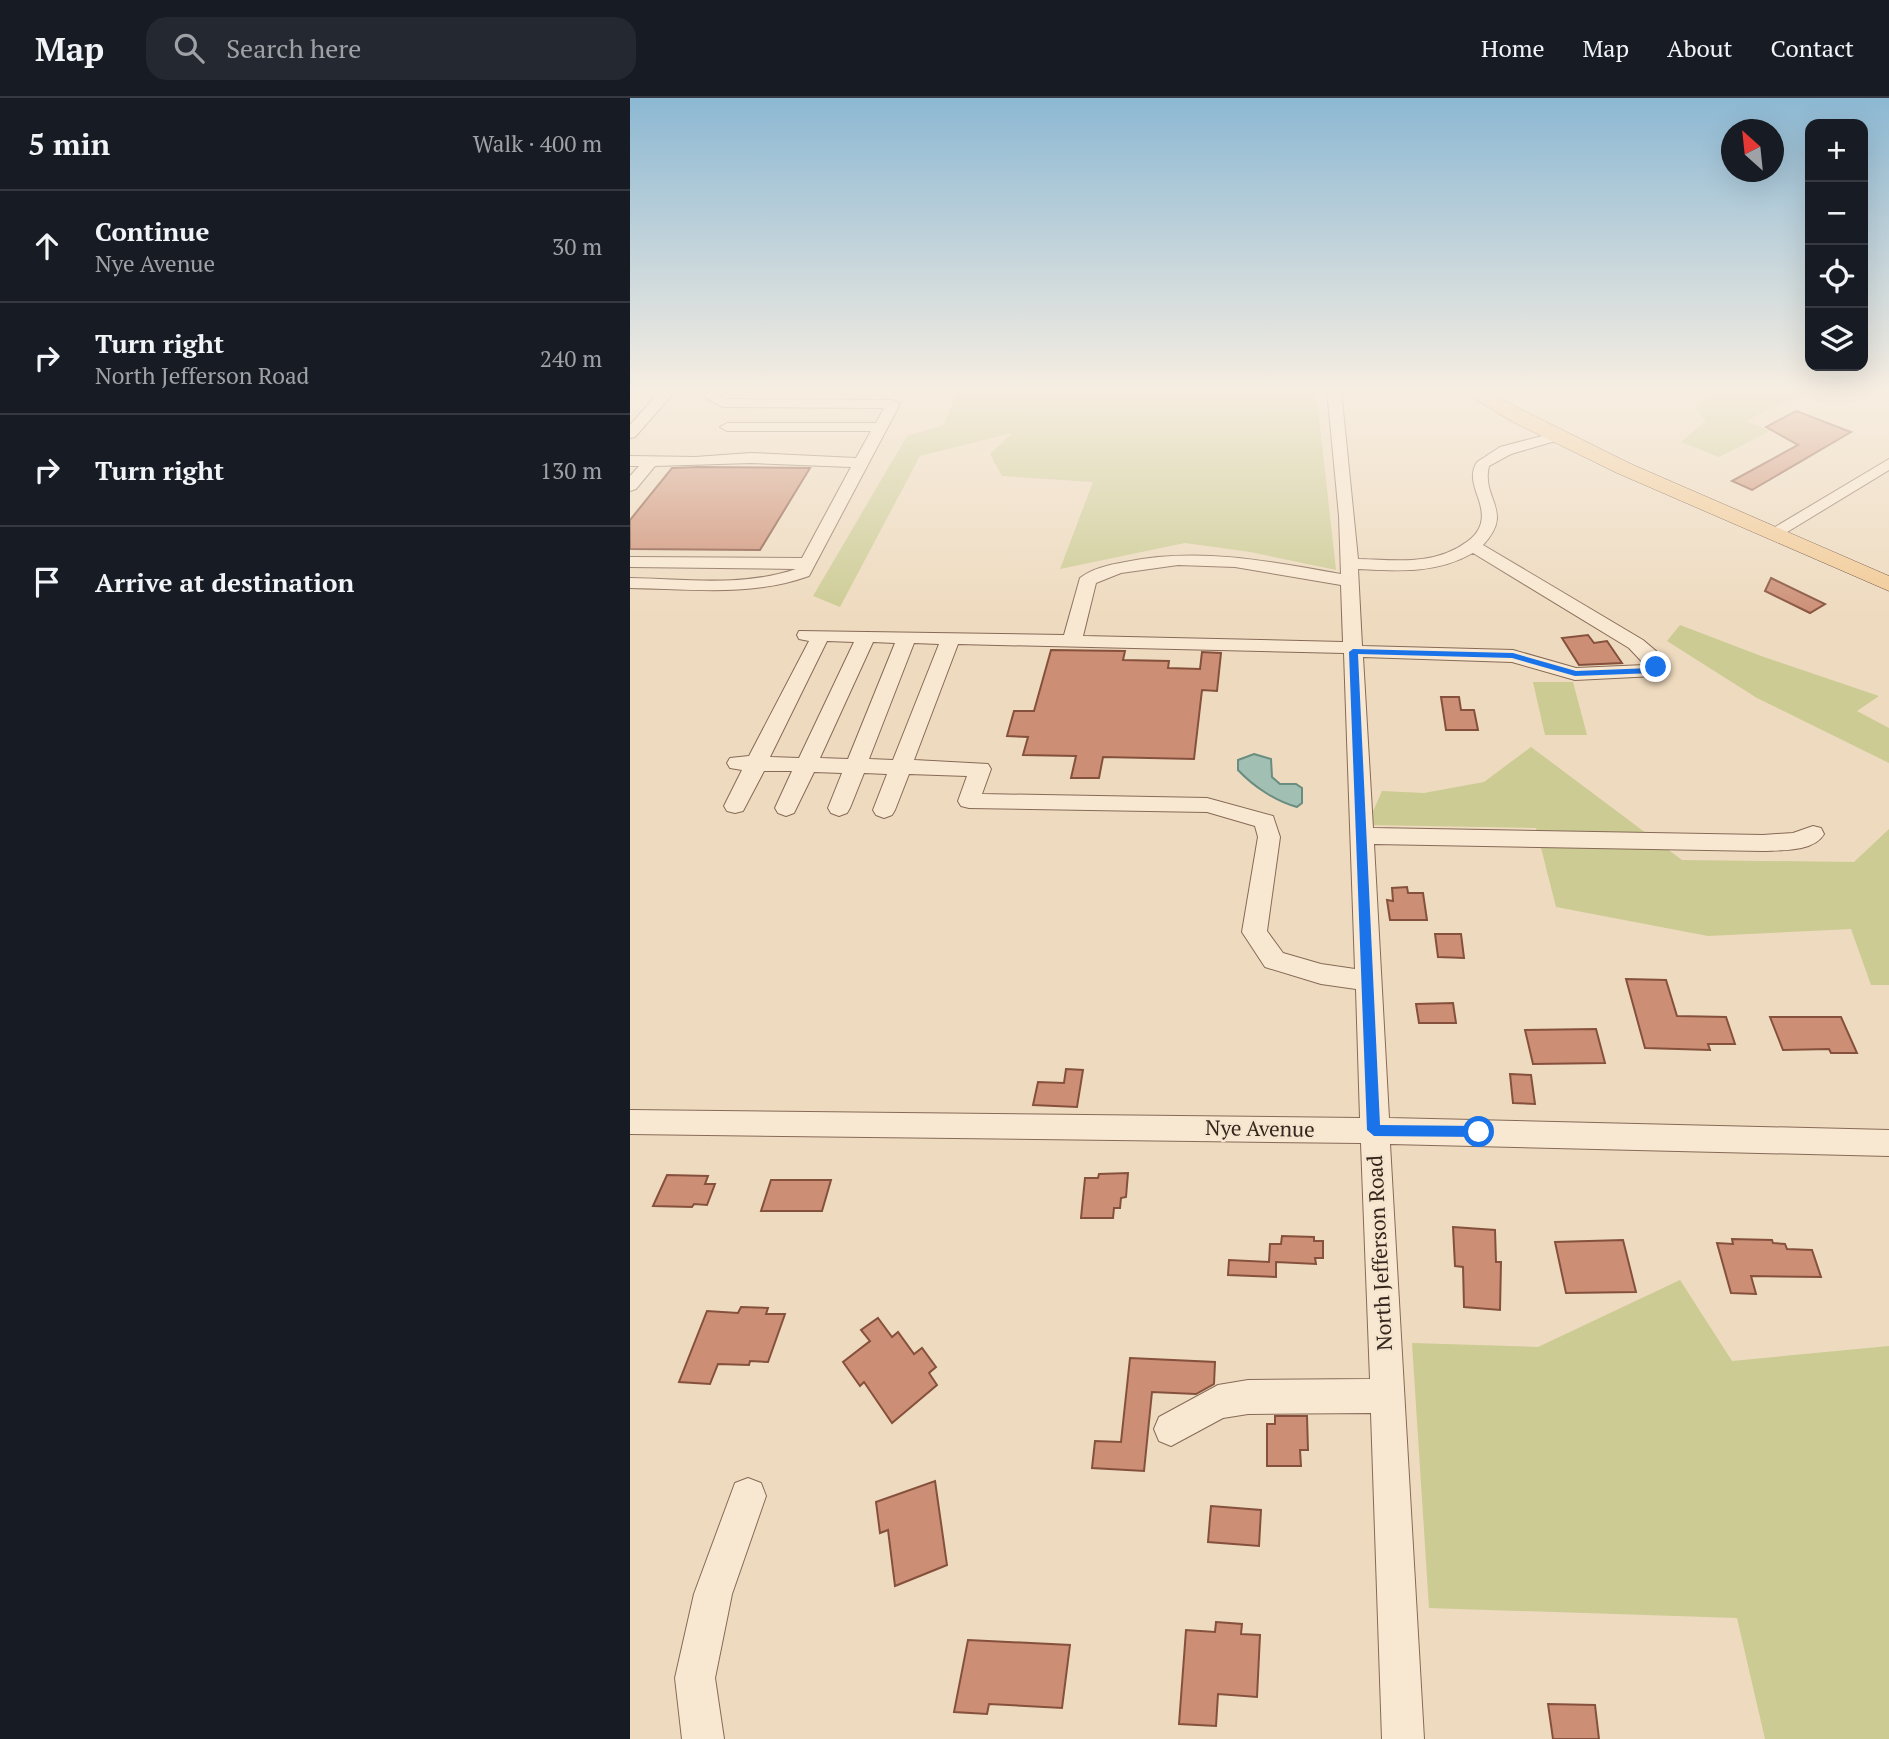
<!DOCTYPE html>
<html lang="en">
<head>
<meta charset="utf-8">
<style>
  :root { --surface:#171b24; --page:#242831; --text:#f1f3f6; --muted:#9ea1a6; --line:#363941 }
  body { margin:0; font-family:"PT Serif",serif; background:var(--page); color:var(--text) }
  .controls { position:absolute; right:21px; top:21px; display:grid; overflow:hidden; border-radius:14px; box-shadow:0 7px 28px #0002 }
  .controls button { width:63px; height:63px; display:grid; place-items:center; padding:0; border:0; border-bottom:2px solid var(--line); background:var(--surface); color:var(--text); font:35px sans-serif }
  .compass { position:absolute; left:1091px; top:21px; width:63px; height:63px; border-radius:50%; background:var(--surface); box-shadow:0 7px 28px #0002; rotate:333deg }
  .stop { position:absolute; width:21px; height:21px; margin:-16px; border:5px solid #1a73e8; border-radius:50%; background:#fff }
  .stop.end { background:#1a73e8; border-color:#fff; box-shadow:0 2px 7px #0008 }
  .list { margin:0; padding:0; list-style:none }
  h2 { display:flex; justify-content:space-between; align-items:center; height:91px; margin:0; padding:0 28px; font-size:30px }
  h2 small { font-size:23px; font-weight:400; color:var(--muted) }
  .list li { display:grid; grid-template-columns:46px 1fr auto; gap:21px; align-items:center; box-sizing:border-box; height:112px; padding:0 28px; border-top:2px solid var(--line) }
  .list b { display:block; font-size:26px; white-space:nowrap }
  .list p { margin:0; font-size:23px; white-space:nowrap; color:var(--muted) }
  .list em { font-size:23px; font-style:normal; color:var(--muted) }
  .icon { flex:none; width:38px; height:38px; fill:none; stroke:currentColor; stroke-width:2; stroke-linecap:round; stroke-linejoin:round }
  .map { position:relative; flex:none; width:1259px; height:1641px; overflow:hidden }
  header { display:flex; align-items:center; gap:42px; box-sizing:border-box; height:98px; padding:0 35px; background:var(--surface); border-bottom:2px solid var(--line) }
  header strong { font-size:33px }
  nav { display:flex; gap:38px; margin-inline-start:auto; font-size:24px }
  .search { width:490px; height:63px; background:var(--page); display:flex; align-items:center; gap:18px; box-sizing:border-box; padding:0 24px; border-radius:21px; color:var(--muted); font-size:26px }
  main { display:flex }
  aside { flex:1; background:var(--surface) }
  .map>svg:first-child { display:block }
</style>
</head>
<body>
<header>
<strong>Map</strong>
<div class="search"><svg class="icon" aria-label="search" viewBox="0 0 24 24"><circle cx="10" cy="10" r="6"/><path d="M15 15l6 6"/></svg>Search here</div>
<nav><a>Home</a><a>Map</a><a>About</a><a>Contact</a></nav>
</header>
<main>
<aside>
<h2>5 min<small>Walk · 400 m</small></h2>
<ul class="list">
<li><svg class="icon" aria-label="ahead" viewBox="0 0 24 24"><path d="M12 20V5M6 11l6-6 6 6"/></svg><div><b>Continue</b><p>Nye Avenue</p></div><em>30 m</em></li>
<li><svg class="icon" aria-label="right" viewBox="0 0 24 24"><path d="M7 20v-9h11M14 6l5 5-5 5"/></svg><div><b>Turn right</b><p>North Jefferson Road</p></div><em>240 m</em></li>
<li><svg class="icon" aria-label="right" viewBox="0 0 24 24"><path d="M7 20v-9h11M14 6l5 5-5 5"/></svg><div><b>Turn right</b></div><em>130 m</em></li>
<li><svg class="icon" aria-label="arrive" viewBox="0 0 24 24"><path d="M6 21V4h12l-3 4 3 4H6"/></svg><div><b>Arrive at destination</b></div></li>
</ul>
</aside>
<div class="map">
<svg width="1259" height="1641" viewBox="0 0 1259 1641">
  <rect width="100%" height="100%" fill="#eedabe"/>
  <!-- green -->
  <g fill="#cbcb93">
    <path d="M327 292H686L706 472 620 454 555 445 430 471 463 384 372 378 360 356 382 335 290 358 210 509 183 498 277 338 314 327Z"/>
    <path d="M1089 292H1181L1115 323 1140 333 1089 359 1051 344 1076 323 1064 309Z"/>
    <path d="M1050 527 1131 558 1249 598 1227 613 1259 630V665L1127 600 1037 543Z"/>
    <path d="M903 584H943L957 637H915Z"/>
    <path d="M901 649 1052 762 1224 764 1259 731V887H1241L1221 831 1078 838 926 809 906 730 737 727 752 693 794 695 854 684Z"/>
    <path d="M1050 1182 1102 1263 1259 1248V1641H1135L1107 1520 799 1510 782 1245 908 1249Z"/>
  </g>
  <!-- water -->
  <path fill="#a2bfb3" stroke="#698d80" stroke-width="2" d="M624 656 641 661 642 679 650 686H666L672 690V705L667 709C645 703 623 688 608 672V662Z"/>
  <!-- building -->
  <g fill="#cc8e74" stroke="#85513d" stroke-width="2">
    <path d="M1166 313 1221 334 1122 392 1102 383 1168 347 1136 329Z"/>
    <path d="M42 370 69 369 180 370 130 452 0 451V422Z"/>
    <path d="M1141 480 1195 506 1180 515 1135 493Z"/>
    <path d="M958 537 964 545 977 543 992 565 949 567 932 540Z"/>
    <path d="M421 552 495 553 493 562 539 563 538 570 570 571 572 554 591 555 587 593 572 592 564 661 473 659 469 680H441L446 658 393 657 398 639 377 638 384 613H404Z"/>
    <path d="M811 599H829L831 612H844L848 632H816Z"/>
    <path d="M777 789 778 795H793L797 822H760L757 802 763 803 762 790Z"/>
    <path d="M805 836H831L834 860 808 859Z"/>
    <path d="M996 881 1036 882 1047 918 1096 919 1105 946H1078L1080 952 1015 950Z"/>
    <path d="M823 905 826 925H789L786 906Z"/>
    <path d="M1140 919H1211L1227 955H1201L1199 951 1153 952Z"/>
    <path d="M966 931 975 965 903 966 895 932Z"/>
    <path d="M436 971 453 972 447 1009 403 1007 408 984 434 985Z"/>
    <path d="M880 976 901 977 905 1006 883 1005Z"/>
    <path d="M498 1075 496 1099 491 1100 490 1110H484L483 1120H451L455 1080H468L469 1076Z"/>
    <path d="M37 1077 78 1078 75 1086H85L77 1107 64 1106 62 1109 23 1108Z"/>
    <path d="M141 1082H201L192 1113H131Z"/>
    <path d="M823 1129 865 1132 866 1164H871L870 1212 834 1209 833 1169 825 1168Z"/>
    <path d="M652 1138 684 1139V1143H693V1160H685L686 1166 646 1164V1179L598 1177 599 1162 639 1164 640 1146H651Z"/>
    <path d="M1102 1141 1142 1142 1143 1145 1155 1146 1157 1151 1182 1152 1191 1179 1121 1178 1126 1196 1101 1195 1087 1145 1103 1146Z"/>
    <path d="M993 1142 1006 1194 936 1195 925 1144Z"/>
    <path d="M111 1209 138 1210 136 1216H155L138 1264 120 1263 119 1267 88 1266 80 1286 49 1284 77 1213 108 1215Z"/>
    <path d="M248 1220 262 1239 268 1234 284 1256 292 1250 306 1269 299 1275 307 1287 262 1325 234 1284 230 1288 213 1264 240 1243 231 1232Z"/>
    <path d="M500 1260 585 1264 584 1286 566 1296 522 1294 514 1373 462 1370 465 1343 491 1344Z"/>
    <path d="M645 1318H677L678 1352H670L671 1368H637V1326H645Z"/>
    <path d="M305 1383 317 1467 265 1488 258 1432 250 1435 246 1404Z"/>
    <path d="M581 1408 631 1412 629 1448 578 1444Z"/>
    <path d="M586 1524 612 1526 611 1536 630 1537 627 1599 588 1596 586 1628 549 1626 556 1532 585 1534Z"/>
    <path d="M338 1542 440 1547 432 1610 359 1606 357 1616 324 1614Z"/>
    <path d="M918 1606 965 1607 969 1641H923Z"/>
  </g>
  <g fill="none" stroke-linecap="round" stroke-linejoin="round">
    <defs>
      <g id="minor">
        <path d="M31 292H46L5 339 0 340V327Z"/>
        <path d="M62 292H80L96 301 263 302 270 306 179 478C121 499 61 491 0 490V480C55 481 113 489 166 471L0 469V459L172 460 221 369 121 365 25 368 6 391 0 393V378L9 368H0V358L65 359 121 355 226 360 241 333H97L90 329 97 325H246L254 310 93 309Z"/>
        <path d="M697 292H711L728 461C766 462 805 468 838 443 849 435 854 424 851 410 848 394 837 380 847 364L870 349 927 334 932 335 934 338 932 341 881 356 859 368C851 402 885 413 853 447L1013 542 1026 553 1036 569 1032 576 1025 578 945 582 882 564 733 559 743 730 1133 737 1163 735 1183 728 1191 730 1194 736C1184 754 1151 752 1133 753L744 746 759 1020 1259 1032V1058L760 1046 794 1641H752L741 1315 618 1316 593 1320 541 1348 529 1343 524 1331 529 1319 588 1287 618 1282 740 1281 731 1045 0 1036V1012L730 1020 726 891 691 886 635 869 612 834 628 739 625 728 577 714 339 710 331 708 328 703 337 678 279 676 265 712 262 717 254 720 246 717 243 712 257 676 234 675 220 710 217 715 209 718 201 715 198 710 212 675 184 674 164 715 156 718 148 715 145 710 162 673H134L113 713 105 715 97 713 94 708 112 672 100 670 97 665 100 660 119 658 179 543 169 541 167 537 169 533 434 537 450 480C463 470 479 467 495 464 568 449 639 463 711 476L709 418ZM843 455 999 550 1015 567 946 570 883 552 732 548 728 471C769 473 806 476 843 455ZM548 467 605 469 711 487 713 544 453 538 466 485 491 475ZM197 543 224 544 169 660 140 659ZM243 544 265 545 218 661 190 660ZM284 545 309 546 263 662 239 661ZM328 546 714 555 725 871 691 866 653 855 637 833 650 739 643 718 577 700 352 696 361 671 358 666 284 662Z"/>
        <path d="M1259 361V372L1149 439H1137L1135 435Z"/>
        <path d="M118 1380 131 1385 136 1398 102 1496 85 1580 94 1641H52L45 1580 64 1496 105 1385Z"/>
      </g>
      <path id="major" d="M830 292H852L1001 366 1259 478V493L987 375 883 324Z"/>
    </defs>
    <!-- minor casing -->
    <use href="#minor" stroke="#866a57" stroke-width="2"/>
    <!-- major casing -->
    <use href="#major" stroke="#53392c" stroke-width="1"/>
    <!-- minor -->
    <use href="#minor" fill="#f9e8d1" fill-rule="evenodd"/>
    <!-- major -->
    <use href="#major" fill="#f2ca95" fill-rule="evenodd"/>
  </g>
  <!-- sky -->
  <linearGradient id="sky" x2="0" y2="1"><stop stop-color="#8cb8d3"/><stop offset="0.56" stop-color="#f7eee2"/><stop offset="1" stop-color="#f7eee2" stop-opacity="0"/></linearGradient>
  <rect width="1259" height="522" fill="url(#sky)"/>
  <!-- route -->
  <path fill="#1a73e8" d="M723 551 883 555 946 573 1021 570 1026 566 1030 569 1024 575 945 578 882 560 728 556 750 1027 849 1028 855 1034 849 1039 744 1038 737 1032 719 554Z"/>
  <g text-anchor="middle" stroke-width="5" stroke-linejoin="round" paint-order="stroke">
    <!-- street labels -->
    <g font-size="21" fill="#35251c" stroke="#f5e5ce">
      <text transform="translate(630 1031) rotate(1)" y="7">Nye Avenue</text>
      <text transform="translate(750 1155) rotate(-93)" y="7">North Jefferson Road</text>
    </g>
  </g>
</svg>
<div class="controls">
<button>+</button>
<button>−</button>
<button><svg class="icon" aria-label="locate" viewBox="0 0 24 24"><circle cx="12" cy="12" r="6"/><path d="M12 2v4M12 18v4M2 12h4M18 12h4"/></svg></button>
<button><svg class="icon" aria-label="layers" viewBox="0 0 24 24"><path d="M12 4l9 5-9 5-9-5zM3 14l9 5 9-5"/></svg></button>
</div>
<svg class="compass" viewBox="-18 -18 36 36"><path d="M0-13l5 13h-10z" fill="#e53935"/><path d="M0 13l5-13h-10z" fill="#9ea1a6"/></svg>
<div class="stop" style="left:849px;top:1034px"></div>
<div class="stop end" style="left:1026px;top:569px"></div>
</div>
</main>
</body>
</html>
